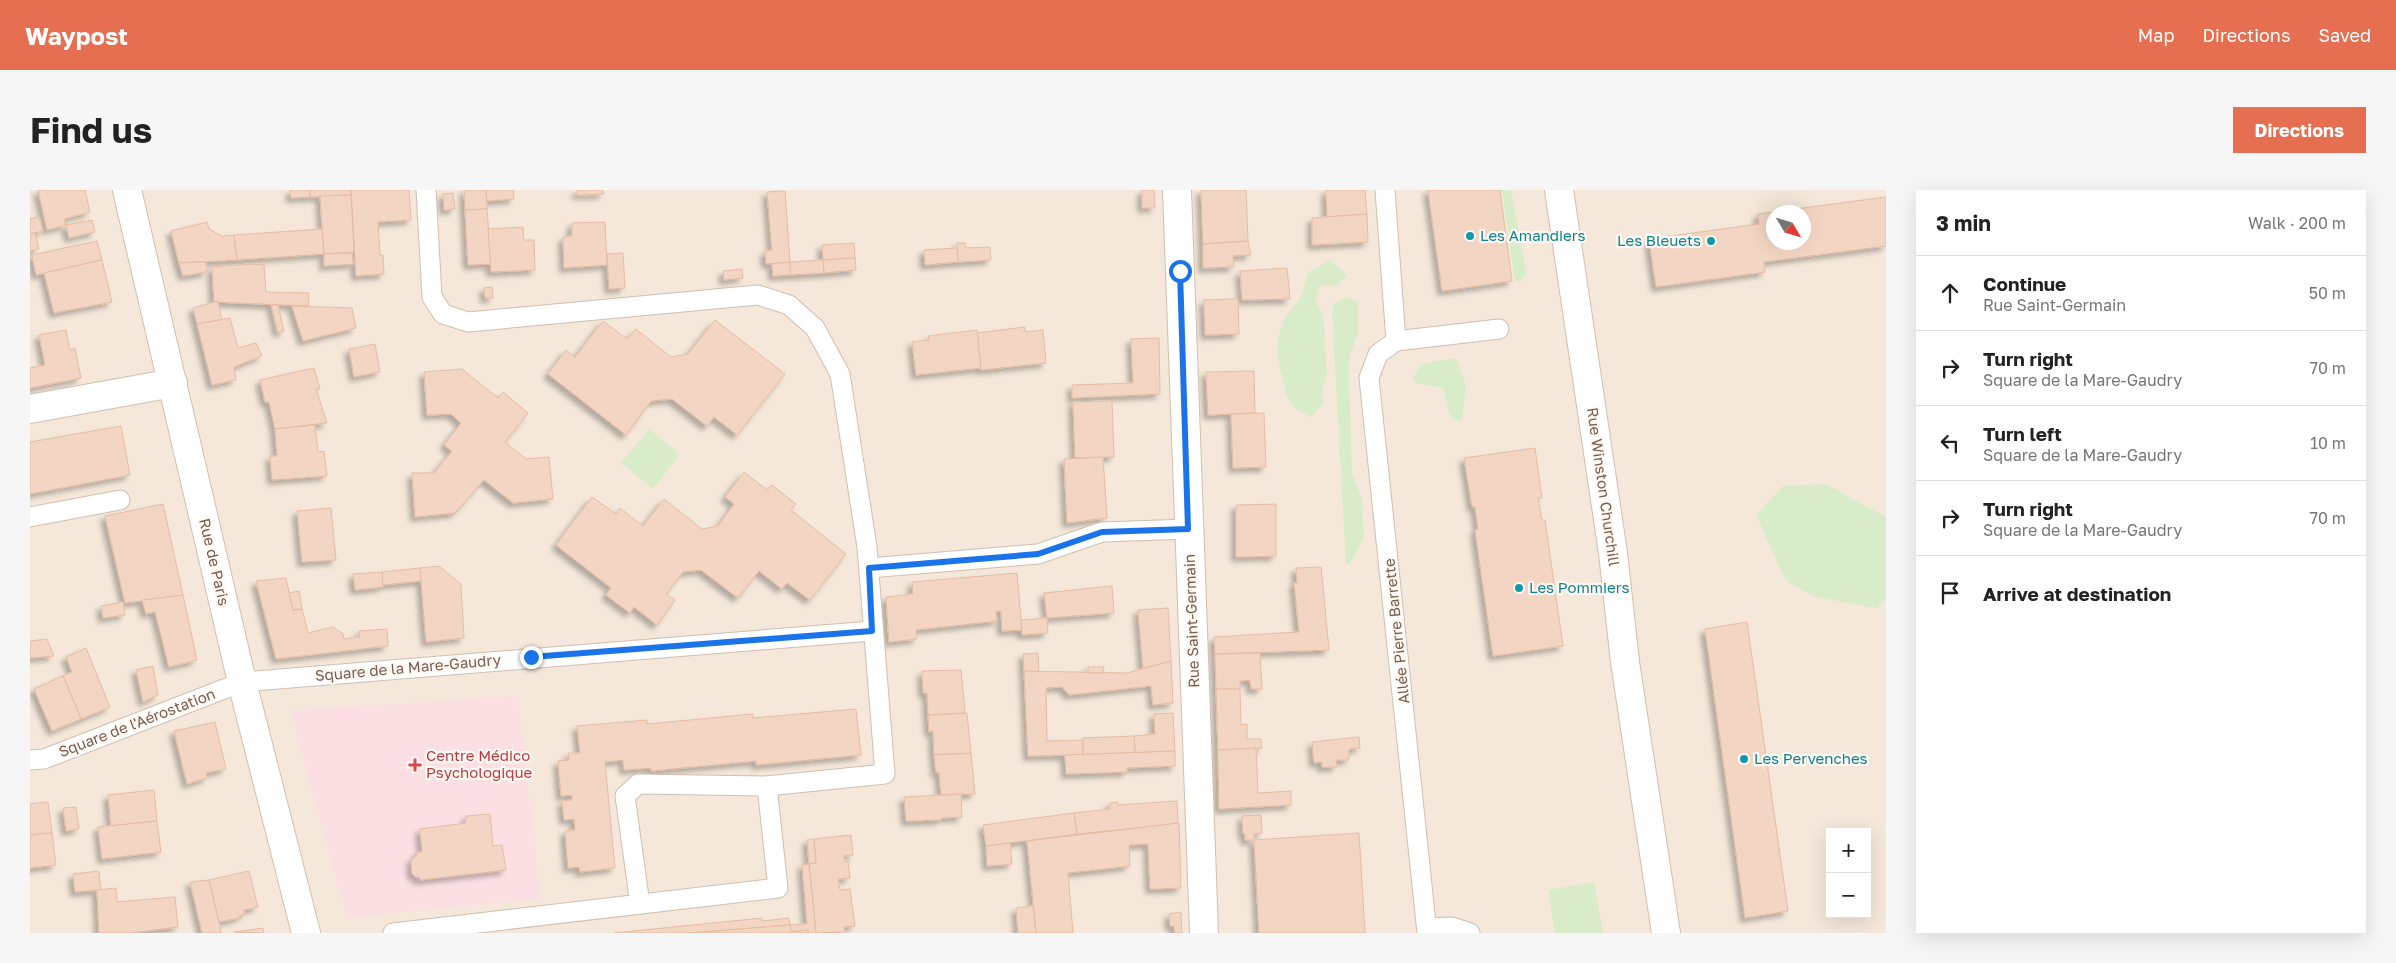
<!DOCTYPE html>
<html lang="en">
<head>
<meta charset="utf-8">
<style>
  :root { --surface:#fff; --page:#f6f6f6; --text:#222; --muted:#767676; --line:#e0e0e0; --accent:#e76f51 }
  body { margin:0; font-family:"Golos Text",sans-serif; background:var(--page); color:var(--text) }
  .controls { position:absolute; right:15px; bottom:15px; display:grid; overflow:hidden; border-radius:0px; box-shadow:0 5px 20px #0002 }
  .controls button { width:45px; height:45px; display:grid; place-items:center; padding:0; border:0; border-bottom:1px solid var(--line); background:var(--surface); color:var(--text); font:25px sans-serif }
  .compass { position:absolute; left:1736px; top:15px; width:45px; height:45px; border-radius:50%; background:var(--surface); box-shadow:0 5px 20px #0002; rotate:128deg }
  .stop { position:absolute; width:15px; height:15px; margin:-11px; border:4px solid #1a73e8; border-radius:50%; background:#fff }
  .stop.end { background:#1a73e8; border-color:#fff; box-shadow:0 1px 5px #0008 }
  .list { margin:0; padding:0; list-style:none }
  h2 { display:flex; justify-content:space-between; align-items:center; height:65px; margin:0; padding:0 20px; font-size:21px }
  h2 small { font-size:16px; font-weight:400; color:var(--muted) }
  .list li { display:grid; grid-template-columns:32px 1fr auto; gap:15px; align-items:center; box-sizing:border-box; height:75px; padding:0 20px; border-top:1px solid var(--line) }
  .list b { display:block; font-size:19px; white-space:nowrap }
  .list p { margin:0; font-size:16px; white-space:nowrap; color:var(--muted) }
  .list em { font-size:16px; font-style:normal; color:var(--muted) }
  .icon { flex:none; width:28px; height:28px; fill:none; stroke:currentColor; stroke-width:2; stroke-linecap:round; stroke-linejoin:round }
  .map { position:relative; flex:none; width:1856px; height:743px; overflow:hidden; border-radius:0px }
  header { display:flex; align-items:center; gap:30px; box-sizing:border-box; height:70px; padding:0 25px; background:var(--accent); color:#fff }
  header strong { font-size:24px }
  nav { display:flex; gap:28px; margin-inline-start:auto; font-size:18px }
  .intro { display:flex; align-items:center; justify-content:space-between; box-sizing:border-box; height:120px; padding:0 30px }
  h1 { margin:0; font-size:35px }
  .button { padding:12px 22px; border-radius:0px; background:var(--accent); color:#fff; font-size:18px; font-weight:700 }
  main { display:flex; gap:30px; padding:0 30px }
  aside { flex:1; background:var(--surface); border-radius:0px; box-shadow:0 5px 20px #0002 }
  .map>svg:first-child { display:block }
</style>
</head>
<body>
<header>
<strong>Waypost</strong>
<nav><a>Map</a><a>Directions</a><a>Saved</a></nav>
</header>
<div class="intro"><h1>Find us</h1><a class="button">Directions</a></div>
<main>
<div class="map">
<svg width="1856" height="743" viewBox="0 0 1856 743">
  <defs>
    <filter id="shadow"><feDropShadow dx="-4.5" dy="4.5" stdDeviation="2.5" flood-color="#0004"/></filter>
  </defs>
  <rect width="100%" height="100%" fill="#fdf6ec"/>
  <!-- residential -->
  <path fill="#f5e8da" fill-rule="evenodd" d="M0 0H1856V743H0ZM1744 22H1774V52H1744ZM1800 642H1837V724H1800Z"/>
  <!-- medical -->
  <path fill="#fbdfe3" d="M488 506 511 708 317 728 260 521Z"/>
  <!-- green -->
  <g fill="#d8ecc9">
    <path d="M1472 0H1481L1497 84 1490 92H1487L1484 86Z"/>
    <path d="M1300 70 1317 85 1306 96H1290L1285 112 1293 125 1297 185 1292 202 1293 214 1281 227 1263 217 1256 204 1248 170V148L1253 131 1272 105 1278 83Z"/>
    <path d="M1316 107 1328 112V143L1320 165 1319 184 1322 283 1332 309 1334 347 1320 374 1316 373 1302 121 1304 114Z"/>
    <path d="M1426 168 1436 196 1432 230 1428 232 1419 223 1413 198 1386 193 1383 188 1392 174Z"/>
    <path d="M619 239 650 264 623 299 591 273Z"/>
    <path d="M1795 294 1856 327V407L1847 418 1786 407 1756 391 1726 325 1753 296Z"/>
    <path d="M1564 692 1573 743H1525L1518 700Z"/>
  </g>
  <!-- building -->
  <g fill="#f3d5c3" stroke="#e6bba3" fill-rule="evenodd" filter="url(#shadow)">
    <path d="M8 0H55L60 22 34 29 36 35 17 40Z"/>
    <path d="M260 0H280V7L261 8Z"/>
    <path d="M280 0H321V5L280 7Z"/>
    <path d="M321 0H379L381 30 348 32 350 65H353L354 84 326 86Z"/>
    <path d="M434 0H456L457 19 435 20Z"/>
    <path d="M456 0H483L484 9 457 11Z"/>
    <path d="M547 0H573L574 4 547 5Z"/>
    <path d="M1112 0H1124L1125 18H1112Z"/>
    <path d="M1171 0H1216L1218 51 1173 54Z"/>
    <path d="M1296 0H1335L1337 24 1297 27Z"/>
    <path d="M1398 0H1470L1482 91 1412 101Z"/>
    <path d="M755 1 760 72 736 74 735 61 742 60 737 2Z"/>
    <path d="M423 3 425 19 414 20 413 4Z"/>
    <path d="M321 5 324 62 294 64 290 6Z"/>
    <path d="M1856 7V56L1734 72 1735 82 1626 97 1619 49 1729 34 1728 24ZM1744 22H1774V52H1744Z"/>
    <path d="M457 19 461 74 438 75 435 20Z"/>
    <path d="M1337 24 1338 52 1282 55V28Z"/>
    <path d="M9 27 13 41 0 44V29Z"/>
    <path d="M62 30 65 42 39 48 36 35Z"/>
    <path d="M177 32 179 39 192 46 204 45 207 70 149 73 141 41Z"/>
    <path d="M575 32 577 75 534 78 533 47 542 46V33Z"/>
    <path d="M493 37 494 50H504L505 80 461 82 458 39Z"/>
    <path d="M292 39 294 64 207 70 204 45Z"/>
    <path d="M5 43 9 59 0 61V44Z"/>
    <path d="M67 51 72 70 6 85 2 65Z"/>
    <path d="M1218 51 1221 65 1203 66 1204 77 1173 78V54Z"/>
    <path d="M824 53 825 68 793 70 792 55Z"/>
    <path d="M927 53H935L936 58 960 57 961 70 928 72Z"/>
    <path d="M927 58 928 72 895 75 894 60Z"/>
    <path d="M322 63 323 74 294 76V64Z"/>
    <path d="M593 63 595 98 579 99 577 64Z"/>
    <path d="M825 68 826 80 794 83 793 70Z"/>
    <path d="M72 70 82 112 24 123 14 83Z"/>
    <path d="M793 70 794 83 760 85V72Z"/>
    <path d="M176 72 177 82 153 86 149 73Z"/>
    <path d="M760 72V85L743 86 742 74Z"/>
    <path d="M222 74 234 75 236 102 279 103 278 116 184 112 182 77Z"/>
    <path d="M1257 78 1260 109 1212 110 1210 81Z"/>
    <path d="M712 79 713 88 694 90 693 81Z"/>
    <path d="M462 97 463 108H455L454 98Z"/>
    <path d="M1208 109 1209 144 1175 145 1174 110Z"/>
    <path d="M184 112H188L192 130 167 134 163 118Z"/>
    <path d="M241 115H248L254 141 248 143Z"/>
    <path d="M262 116 322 118 326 138 273 151Z"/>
    <path d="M200 128 208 158 226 153 232 166 204 177 206 190 182 195 167 134Z"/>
    <path d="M685 130 755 184 707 245 684 227 677 236 642 209 621 211 596 245 518 184 536 160 545 167 573 131 597 149 606 139 641 167 658 164Z"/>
    <path d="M995 137V142L1013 140 1016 173 951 180 947 143Z"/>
    <path d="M36 140 40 160 45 158 51 188 0 198V178L15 175 9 145Z"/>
    <path d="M947 140 951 178 886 185 882 152 899 150 898 146Z"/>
    <path d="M1129 148 1130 204 1042 208V195L1103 193 1101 149Z"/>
    <path d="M345 154 350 182 324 187 319 159Z"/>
    <path d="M284 178 290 199H286L297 233 245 239 239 212H235L230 190Z"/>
    <path d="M432 179 468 208 473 202 498 223 475 252 496 269 519 267 523 309 483 313 454 290 425 323 385 327 382 283H404L422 261 414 255 431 233 421 224 397 225 394 182Z"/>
    <path d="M1224 181 1225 223 1178 225 1176 182Z"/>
    <path d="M1082 211 1084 267 1045 268 1043 212Z"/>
    <path d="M1234 223 1236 277 1203 278 1201 224Z"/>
    <path d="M285 235 288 262 294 261 297 286 242 290 240 266H247L245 239Z"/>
    <path d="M91 236 100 285 0 304V252Z"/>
    <path d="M1505 258 1512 308H1508L1512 330H1515L1533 456 1463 466 1445 340 1448 339 1445 317H1442L1434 268Z"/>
    <path d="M1073 267 1077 328 1037 333 1034 269Z"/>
    <path d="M714 282 737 300 742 295 766 314 761 320 816 364 780 410 757 393 752 399 729 381 708 408 671 380 653 382 636 404 645 410 627 435 604 417 600 423 576 405 581 398 526 355 562 307 586 324 590 318 613 336 634 309 672 339 688 336 704 314 695 307Z"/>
    <path d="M133 314 153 405 95 413 75 326Z"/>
    <path d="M1246 314V366L1206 367V315Z"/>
    <path d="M301 318 306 370 272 372 267 321Z"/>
    <path d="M409 376 431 394 434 448 396 452 390 378Z"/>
    <path d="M1291 377 1299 460 1185 464 1184 447 1269 442 1264 393H1267L1266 378Z"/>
    <path d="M390 378 391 391 352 395V382Z"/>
    <path d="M352 382 353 397 325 400 323 384Z"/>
    <path d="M987 383 992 440 972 441 971 421H966L967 431 886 440 887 449 859 452 856 407 883 404 882 392Z"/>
    <path d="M256 388 263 420 272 419 278 443 303 437 313 444 314 449 330 447 329 441 357 439 358 456 246 469 226 391Z"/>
    <path d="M1082 396 1084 423 1017 428 1014 403Z"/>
    <path d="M269 401 272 419 263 420 259 403Z"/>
    <path d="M153 405 167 470 139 477 125 422 116 424 112 410Z"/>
    <path d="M93 412 95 425 73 428 71 416Z"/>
    <path d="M1138 418 1141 471 1113 479 1108 420Z"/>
    <path d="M1017 428 1018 443 992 445 991 430Z"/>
    <path d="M1717 432 1758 721 1715 728 1675 439Z"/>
    <path d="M17 449 24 466 0 468V451Z"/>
    <path d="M56 458 80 517 51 529 33 486 42 482 36 467Z"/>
    <path d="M1008 463 1009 482 994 481 993 464Z"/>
    <path d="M1230 463 1232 499H1221L1220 490 1210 491V499H1186L1185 464Z"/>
    <path d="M1141 471 1143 513 1123 515 1121 496 1039 505 1032 497 1016 498 1017 551 1053 550V565L998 566 994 481 1097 483Z"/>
    <path d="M123 476 128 505 113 512 106 480Z"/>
    <path d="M1058 477H1074L1073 483H1058Z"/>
    <path d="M931 480 935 523 898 525 897 503H893L892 481Z"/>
    <path d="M33 486 51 529 22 541 4 499Z"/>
    <path d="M1186 499H1210L1211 535 1217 534V549H1231L1232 558 1188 560Z"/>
    <path d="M826 519 831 565 726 575V571L716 572 621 581V578L594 580 593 570 575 572 585 678 550 682 549 677 538 678 535 641 545 640 544 629 534 630 532 611 542 610V605L531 606 528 571 539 570 538 563H550L547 536 617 530V534L723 524V528Z"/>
    <path d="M937 523 941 563 904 565 903 541 899 542 898 525Z"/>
    <path d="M1143 523 1145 561 1105 563 1104 546 1125 544 1124 524Z"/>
    <path d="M185 532 196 579 176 583 177 588 157 594 144 541Z"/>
    <path d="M1104 546 1105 563 1053 565V548Z"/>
    <path d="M1329 547 1330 558 1319 559V570H1306L1307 577H1292V572L1284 573 1282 552Z"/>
    <path d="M1226 558 1228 603 1261 601V615L1189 619 1188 560Z"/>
    <path d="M1145 561V576L1097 578V582L1036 584 1035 565Z"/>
    <path d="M941 563 945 604 911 605 909 582 906 583 904 565Z"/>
    <path d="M124 600 127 631 81 636 78 605Z"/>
    <path d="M931 604 932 627 911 628V630L876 631 874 607Z"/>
    <path d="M1147 611 1148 634 1047 644 1044 623 1080 619V613L1088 612V615Z"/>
    <path d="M18 612 22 643 0 645V614Z"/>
    <path d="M46 617 49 639 36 641 33 618Z"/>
    <path d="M1044 623 1047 644 956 656 953 635Z"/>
    <path d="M460 624 463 656 472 655 476 680 390 690 389 687 387 688 382 684 381 670 387 665V662H392L390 639 436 633V626Z"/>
    <path d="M1231 625 1232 643 1224 644V650H1215V644H1213L1212 626Z"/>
    <path d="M127 631 131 662 72 669 68 637Z"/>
    <path d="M1149 633 1151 698 1120 699 1118 654 1099 655 1100 676 1038 683 1043 743H1006L997 651Z"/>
    <path d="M22 643 26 675 0 678V645Z"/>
    <path d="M1329 643 1335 743H1229L1224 650Z"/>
    <path d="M821 645 823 665 814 666 815 672 818 671 820 688 808 689 810 700 820 699 825 736 814 737 815 742 786 743 779 674 786 673 784 649Z"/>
    <path d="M784 649 786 673 779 674 777 650Z"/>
    <path d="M980 653 982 674 957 676 956 656Z"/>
    <path d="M779 674 786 743H778V740L761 742 760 735 777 734 772 675Z"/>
    <path d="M69 681 71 700 45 702 43 684Z"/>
    <path d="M219 681 228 717 214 720 215 724 209 726V728L189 732 179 690Z"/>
    <path d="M179 690 190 737 191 743H172L160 692Z"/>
    <path d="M86 698 87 712 145 707 148 737 100 743H69L67 700Z"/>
    <path d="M1003 716 1006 743H988L986 718Z"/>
    <path d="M1151 722 1152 743H1145L1144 736H1140L1139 724Z"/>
    <path d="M732 728V731L759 728 760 735 660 743H584Z"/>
    <path d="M760 735 761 742 778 740V743H660Z"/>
    <path d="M233 738 234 743 204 742Z"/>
  </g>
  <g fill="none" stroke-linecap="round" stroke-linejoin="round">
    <defs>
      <g id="service">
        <path d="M1355 0 1366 151 1469 139"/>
        <path d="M1366 151 1348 164 1339 188 1397 743"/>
        <path d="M0 327 90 310"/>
        <path d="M839 378 1008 364 1072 342 1159 339"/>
        <path d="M0 570 14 569 212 492 842 441"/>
        <path d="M610 714 595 606 608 594 737 596"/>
        <path d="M1397 738 1422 737 1440 743"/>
        <path d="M363 743 748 698 737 596 855 584 837 357 810 184 785 138 759 115 728 105 438 132 413 124 402 107 396 0"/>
      </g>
      <g id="minor">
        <path d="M1147 0 1174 743"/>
        <path d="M0 219 143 193"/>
      </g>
      <g id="tertiary">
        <path d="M97 0 212 492 276 743"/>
        <path d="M1529 0 1583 363 1595 472 1636 743"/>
      </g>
    </defs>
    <!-- service casing -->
    <use href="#service" stroke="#d1beb0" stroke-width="21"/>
    <!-- minor casing -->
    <use href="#minor" stroke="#d1beb0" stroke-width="30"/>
    <!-- tertiary casing -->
    <use href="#tertiary" stroke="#d1beb0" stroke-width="30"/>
    <!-- service -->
    <use href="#service" stroke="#fff" stroke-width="19"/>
    <!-- minor -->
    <use href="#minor" stroke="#fff" stroke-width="28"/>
    <!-- tertiary -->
    <use href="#tertiary" stroke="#fff" stroke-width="28"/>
  </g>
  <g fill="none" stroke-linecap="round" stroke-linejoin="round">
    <!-- route -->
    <path stroke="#1a73e8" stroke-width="6" d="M501 467 842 441 839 378 1008 364 1072 342 1158 339 1150 81"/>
  </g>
  <!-- markers -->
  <g fill="#0f9aa8" stroke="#fffaf3" stroke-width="2">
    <circle cx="1440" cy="46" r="5"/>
    <circle cx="1681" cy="51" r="5"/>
    <circle cx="1489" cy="398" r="5"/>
    <circle cx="1714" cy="569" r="5"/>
  </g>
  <path fill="#e0444e" stroke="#fffaf3" stroke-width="2" d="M382.5 567.5h5v5h5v5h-5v5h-5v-5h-5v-5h5z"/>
  <g text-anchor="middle" stroke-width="4.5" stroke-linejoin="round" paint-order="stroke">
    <!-- culture labels -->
    <g font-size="15" fill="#0d838f" stroke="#fffaf3" text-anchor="start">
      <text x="1450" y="51">Les Amandiers</text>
      <text x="1671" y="56" text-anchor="end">Les Bleuets</text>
      <text x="1499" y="403">Les Pommiers</text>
      <text x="1724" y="574">Les Pervenches</text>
    </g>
    <!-- street labels -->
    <g font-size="15" fill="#7a5c4d" stroke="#fffaf3">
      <text transform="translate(1573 297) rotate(82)" y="5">Rue Winston Churchill</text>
      <text transform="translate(184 372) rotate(77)" y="5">Rue de Paris</text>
      <text transform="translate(1162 431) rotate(-92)" y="5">Rue Saint-Germain</text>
      <text transform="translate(1367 441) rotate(-96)" y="5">Allée Pierre Barrette</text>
      <text transform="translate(378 478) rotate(-5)" y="5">Square de la Mare-Gaudry</text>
      <text transform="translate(107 533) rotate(-21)" y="5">Square de l'Aérostation</text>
    </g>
    <!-- health labels -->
    <g font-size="15" fill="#be3a42" stroke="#fffaf3" text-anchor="start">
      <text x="396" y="571">Centre Médico<tspan x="396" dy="17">Psychologique</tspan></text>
    </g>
  </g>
</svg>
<div class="controls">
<button>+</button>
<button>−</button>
</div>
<svg class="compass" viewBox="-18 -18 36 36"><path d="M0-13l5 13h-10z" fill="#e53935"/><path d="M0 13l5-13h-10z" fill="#767676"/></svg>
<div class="stop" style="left:1150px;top:81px"></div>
<div class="stop end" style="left:501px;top:467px"></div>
</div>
<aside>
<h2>3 min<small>Walk · 200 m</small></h2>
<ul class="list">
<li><svg class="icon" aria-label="ahead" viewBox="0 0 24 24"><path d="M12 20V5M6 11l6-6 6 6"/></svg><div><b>Continue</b><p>Rue Saint-Germain</p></div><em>50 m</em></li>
<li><svg class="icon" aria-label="right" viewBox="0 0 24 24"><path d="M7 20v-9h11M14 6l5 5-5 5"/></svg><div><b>Turn right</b><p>Square de la Mare-Gaudry</p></div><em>70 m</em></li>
<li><svg class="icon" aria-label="left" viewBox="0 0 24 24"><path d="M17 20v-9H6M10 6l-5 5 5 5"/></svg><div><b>Turn left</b><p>Square de la Mare-Gaudry</p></div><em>10 m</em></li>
<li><svg class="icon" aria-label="right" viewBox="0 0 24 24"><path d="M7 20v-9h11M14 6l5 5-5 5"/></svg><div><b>Turn right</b><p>Square de la Mare-Gaudry</p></div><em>70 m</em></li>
<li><svg class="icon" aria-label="arrive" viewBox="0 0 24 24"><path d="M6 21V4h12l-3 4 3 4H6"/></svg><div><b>Arrive at destination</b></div></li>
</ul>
</aside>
</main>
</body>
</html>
